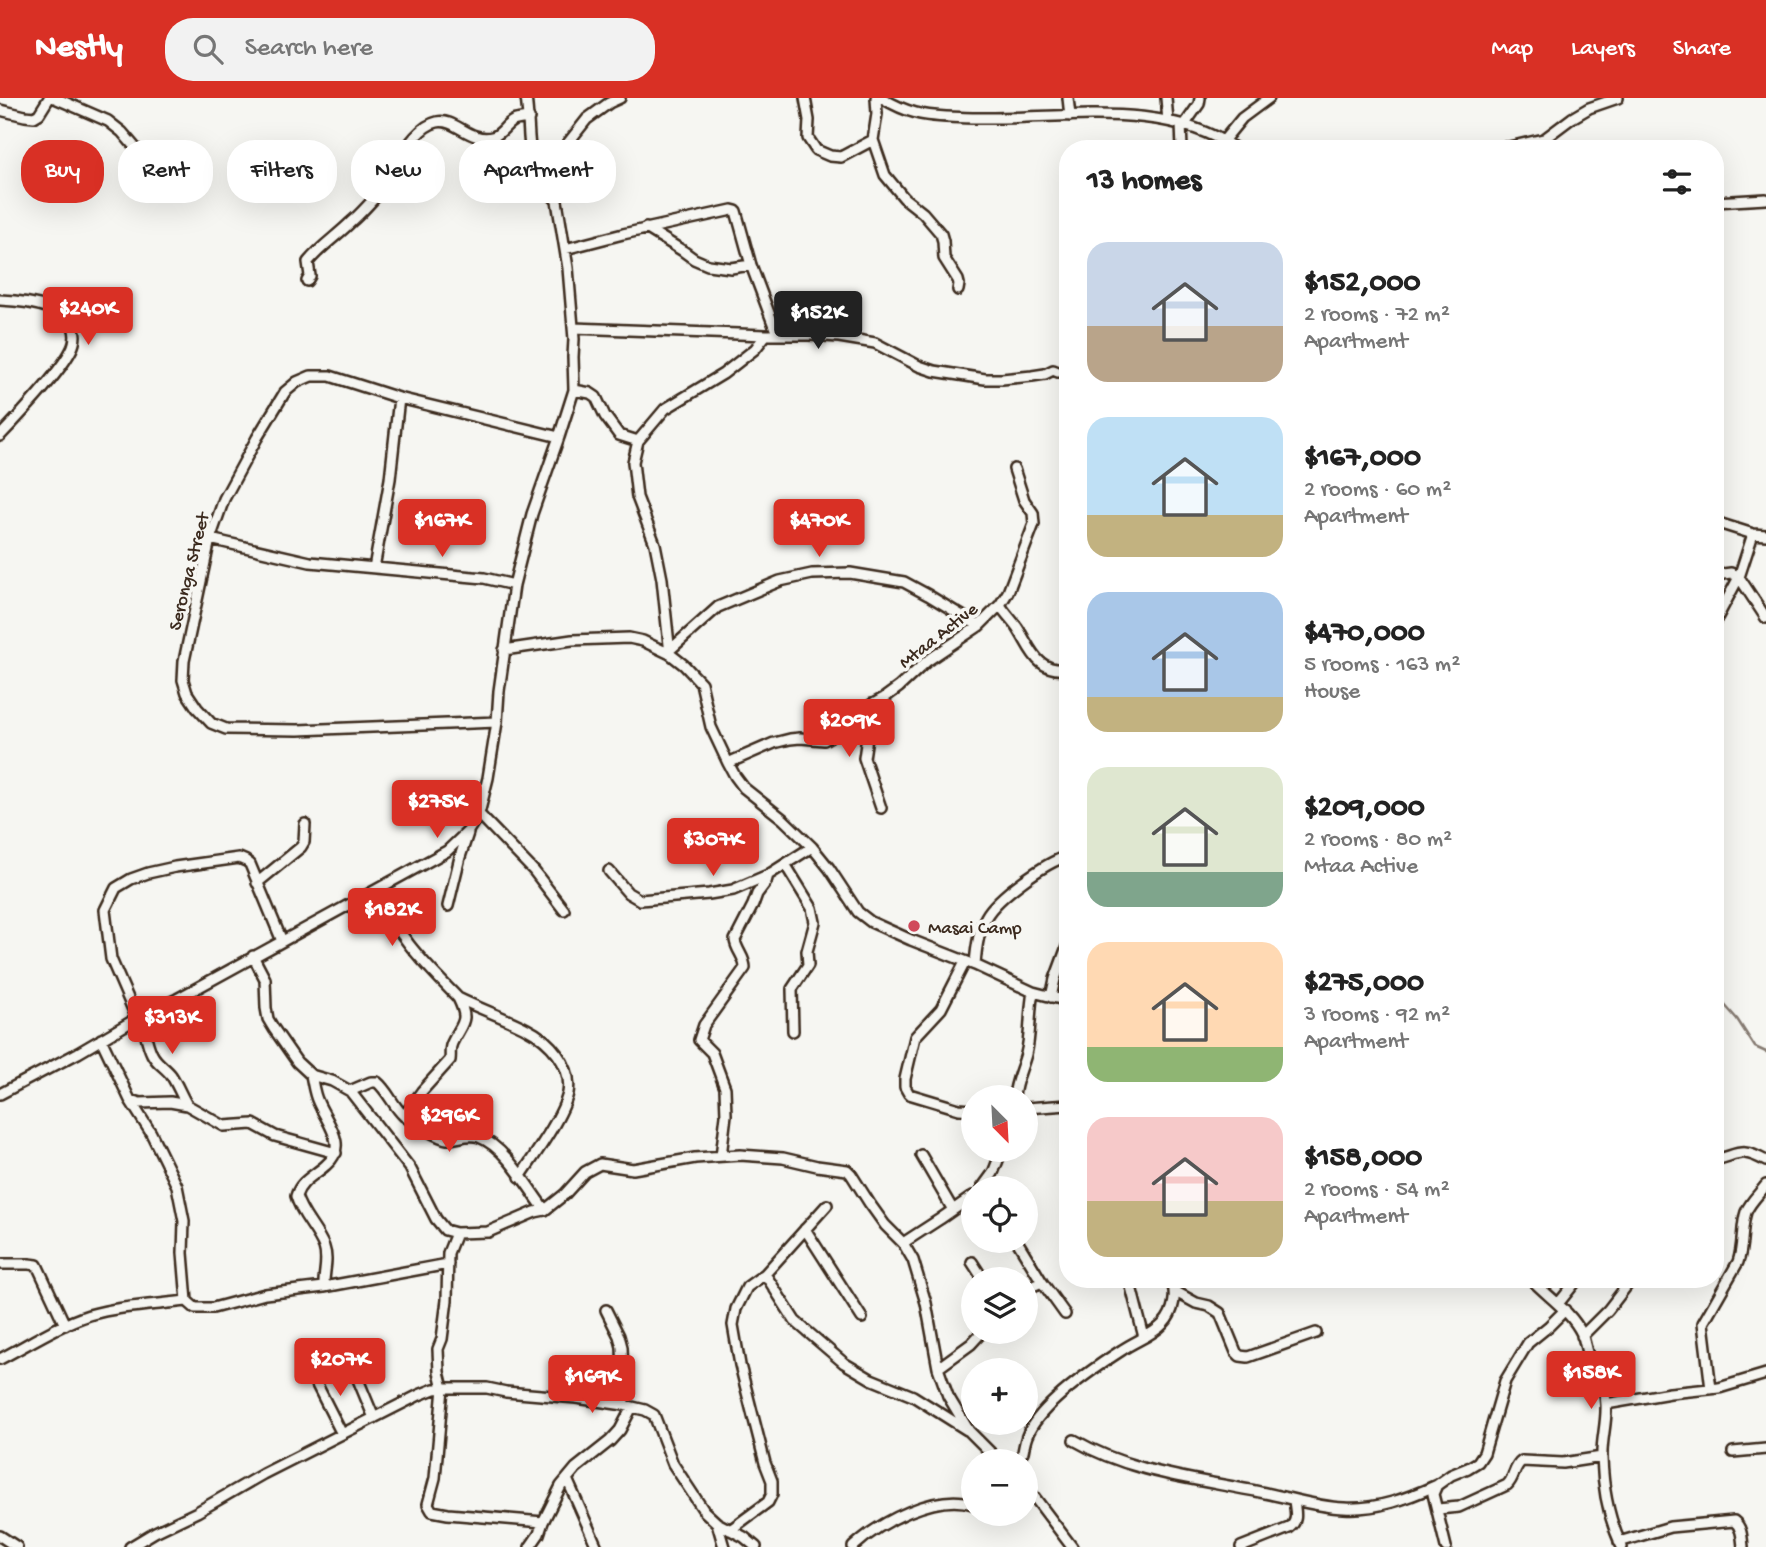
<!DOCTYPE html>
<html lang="en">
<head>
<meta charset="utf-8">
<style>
  :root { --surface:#fff; --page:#f2f2f2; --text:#222; --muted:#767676; --accent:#d93025 }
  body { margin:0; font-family:"Gochi Hand",sans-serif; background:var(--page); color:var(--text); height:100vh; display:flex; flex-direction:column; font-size:26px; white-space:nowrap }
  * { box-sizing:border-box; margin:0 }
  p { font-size:23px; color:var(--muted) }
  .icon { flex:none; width:38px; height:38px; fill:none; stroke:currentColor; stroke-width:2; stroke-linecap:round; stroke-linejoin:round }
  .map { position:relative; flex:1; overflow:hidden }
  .panel { position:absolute; left:1059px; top:42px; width:665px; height:1148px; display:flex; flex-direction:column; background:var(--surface); border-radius:28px; box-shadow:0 7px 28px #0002 }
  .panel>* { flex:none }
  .guide { position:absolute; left:21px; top:42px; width:665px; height:63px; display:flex; gap:14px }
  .needle { width:46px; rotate:156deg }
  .tools { position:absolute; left:961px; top:987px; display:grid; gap:14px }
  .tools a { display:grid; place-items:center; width:77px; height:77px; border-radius:50%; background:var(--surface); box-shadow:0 7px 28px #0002; font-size:35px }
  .price { position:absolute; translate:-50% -60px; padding:0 16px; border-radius:7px; background:var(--accent); color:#fff; font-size:23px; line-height:46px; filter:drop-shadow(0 2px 4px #0008) }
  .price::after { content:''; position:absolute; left:50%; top:42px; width:21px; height:16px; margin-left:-10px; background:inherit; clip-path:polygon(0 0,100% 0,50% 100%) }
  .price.active { background:#222; color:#fff }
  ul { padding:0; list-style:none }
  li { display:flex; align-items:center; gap:21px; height:175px; padding:0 28px }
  li span { display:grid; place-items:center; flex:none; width:196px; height:140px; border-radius:21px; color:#555 }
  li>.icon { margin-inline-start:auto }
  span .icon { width:84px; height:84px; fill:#fffc; stroke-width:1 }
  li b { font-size:30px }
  h2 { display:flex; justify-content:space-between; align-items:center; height:84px; padding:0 28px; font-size:30px }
  .chip { padding:0 24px; border-radius:28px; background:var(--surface); box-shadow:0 7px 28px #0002; font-size:24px; line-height:63px }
  .chip.active { background:var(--accent); color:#fff }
  header { display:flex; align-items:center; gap:42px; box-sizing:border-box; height:98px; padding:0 35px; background:var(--accent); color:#fff }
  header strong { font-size:33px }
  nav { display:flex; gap:38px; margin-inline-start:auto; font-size:24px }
  .search { width:490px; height:63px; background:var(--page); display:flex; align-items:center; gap:18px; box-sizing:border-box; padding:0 24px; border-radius:28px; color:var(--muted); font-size:26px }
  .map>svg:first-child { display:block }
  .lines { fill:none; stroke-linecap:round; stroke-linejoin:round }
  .stream { stroke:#857a71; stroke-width:2.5 }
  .street-casing { stroke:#3b2a1e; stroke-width:14 }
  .street { stroke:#f6f6f2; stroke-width:9 }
  .poi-dot { fill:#d1495b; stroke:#f6f6f2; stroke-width:2.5 }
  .labels { text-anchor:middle; stroke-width:7; stroke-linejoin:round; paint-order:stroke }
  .street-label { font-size:19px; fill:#3b2a1e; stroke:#f6f6f2 }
  .poi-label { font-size:19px; fill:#3b2a1e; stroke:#f6f6f2; text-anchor:start }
</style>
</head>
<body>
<header>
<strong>Nestly</strong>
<div class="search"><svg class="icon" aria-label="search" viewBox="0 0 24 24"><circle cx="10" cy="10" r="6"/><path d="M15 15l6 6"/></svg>Search here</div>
<nav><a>Map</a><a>Layers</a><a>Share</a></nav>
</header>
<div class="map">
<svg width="1766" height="1449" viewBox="0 0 1766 1449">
  <rect width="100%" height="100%" fill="#f6f6f2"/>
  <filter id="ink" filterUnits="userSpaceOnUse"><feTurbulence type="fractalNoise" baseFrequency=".0143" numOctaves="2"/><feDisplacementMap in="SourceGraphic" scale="14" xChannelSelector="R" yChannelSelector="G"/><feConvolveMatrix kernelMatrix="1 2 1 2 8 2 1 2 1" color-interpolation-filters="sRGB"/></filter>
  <g filter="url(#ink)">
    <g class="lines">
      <!-- stream -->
      <path class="stream" d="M1715,857L1720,874L1723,905L1737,921L1755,949L1766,954"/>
      <!-- street casing -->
      <g class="street-casing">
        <path id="street" d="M55,0L108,23L122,34L161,80
          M526,0C531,30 524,65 546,91C549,95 553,98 557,103
          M805,0L809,22L808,40L816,52L830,58L841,59L873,42
          M876,0L877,16L873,42L885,77L904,100L923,115L941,136L943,143L944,160L958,182L959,186L958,192
          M882,0C892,6 904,12 916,15C934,20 956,19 975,20C1059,22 1163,0 1236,51
          M1068,0L1070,18
          M1166,0L1168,23
          M0,12L25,18L34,19L39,16L49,0
          M1181,26L1182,51
          M1185,26L1199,6L1200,0
          M1224,42L1242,20L1269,0
          M1480,51L1509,49L1544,41L1572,20L1589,10L1618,0
          M1715,104L1766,101
          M646,130L683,153L694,161L708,167L731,170L751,167
          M565,151L623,136L732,112L736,113L751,167L777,236
          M307,183L310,178L308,164C321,148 337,138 351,124C366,111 379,95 391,81C396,74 398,69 400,62C406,48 422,27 437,24C455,20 469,44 492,39C501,37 505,27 513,23C518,21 524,21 529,20
          M0,202C23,203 83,208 74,245C69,266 17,320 0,338
          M573,230L766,237H809L839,239L875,245L919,268L934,273L985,281H1002L1032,278L1045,276L1053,272L1058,274
          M574,292L590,295L596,299L605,318L619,337L638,343
          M1715,424L1753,436L1766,437
          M210,441L310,464L484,480L514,487
          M374,470L390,381L399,300
          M1715,477L1731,475L1739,479L1766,520
          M1000,507C1005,515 1011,521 1017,529C1031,550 1036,575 1068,571
          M1715,524L1739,479L1753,436
          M671,551L718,509L780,483L812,476L850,475L904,484L928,497L979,528
          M504,552L572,542L629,540L643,543L670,556L684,567L701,585L711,629L728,665L735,678L744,690L783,721L812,749L829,770L858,814L871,824L911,842L975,867L1033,894L1068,903
          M670,556L662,481L655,446L637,399L633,364L638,343L665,311L723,276L755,251L766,237
          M872,606V623L867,639L864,660L881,710
          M497,624L298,632L226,631L211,625L197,610L187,595L183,582L184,563L210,441L224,401L257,340L285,294L297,284L311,278H330L399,300L559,339
          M728,665L774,645L790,641L800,640L824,642L831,638L846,621L884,600L899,589L927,563L979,528L1000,507L1008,494L1034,426L1033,415L1024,402L1014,371
          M479,716L534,773L564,812
          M785,766L812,810L815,824L807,853L808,867L792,891L793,933
          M609,773L628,795L640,802L709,796L733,792L768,777L812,749
          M257,785L301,749L304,744L305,726
          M378,792C394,836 426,867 458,900C470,924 462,924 452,945C449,951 451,956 450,962L422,993L404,1018
          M448,808L460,759L468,735
          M253,858L265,881L266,910L268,921L274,931L297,964L311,977L332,983L350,993L410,1070L436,1121L445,1132L456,1135L488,1134L535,1114L545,1112L565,1096L585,1074L600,1066L633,1071L695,1060L740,1057L783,1060L817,1068L847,1072L851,1076L870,1106L885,1127L903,1145L913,1162L926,1205L938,1270L948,1298L969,1333L999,1363
          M965,864L941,911L915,939L905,981V989L909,996L959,1011L973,1012
          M975,867C976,852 978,833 986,819C997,799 1046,764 1068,758
          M1051,899L1055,881L1068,846
          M458,900C480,911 504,919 527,931C549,942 573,967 568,995C563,1018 534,1058 520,1079
          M141,918C145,931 146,944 152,956C157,966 165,969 171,977C177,986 181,997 187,1007
          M137,921L111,861L105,812L116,790L131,781L148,775L175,769L239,760L246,763L250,766L282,843
          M101,941L130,1002L151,1035L177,1088L184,1123L183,1155L187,1203L195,1210H213L265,1196L324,1189L448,1166
          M311,977C313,986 314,996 318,1004C327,1025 349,1048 326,1067C314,1078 301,1082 296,1098C301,1117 317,1131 324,1149C329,1163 323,1175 324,1189
          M350,993L371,984H377C388,993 393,1008 404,1018C412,1024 438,1040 447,1041C458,1041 468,1035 479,1039C506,1049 528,1090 545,1112
          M0,996L78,955L141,918L177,901L447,753L468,733L479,716L488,680L497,624L499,593L514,487L532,416L559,339L574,292L573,259L574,241L568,170L557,103L558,70L568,45L587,21L609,5L620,0
          M1014,999C1015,984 1022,971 1026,956C1031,938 1029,914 1033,894
          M130,1002L140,1005L170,1004L187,1007L224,1028L253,1026L275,1038L336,1055
          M1026,1010L1068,1007
          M921,1057L953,1112
          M721,1058L726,1017L725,990L712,955L699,942L704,927L745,870C745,859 736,852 735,842L753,807L757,796L766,784L768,777
          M1715,1062C1740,1056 1741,1049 1766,1063
          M982,1090L993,1075L1002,1052
          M805,1131L862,1220
          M456,1135L448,1155L447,1202L442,1241L438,1251L439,1274L443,1290L435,1380L428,1406L432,1413L448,1416L543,1424L561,1388L576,1370L610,1343L620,1332L632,1309
          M1017,1143L1042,1184L1065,1216
          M903,1145L940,1121L973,1098
          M972,1164L983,1181
          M0,1166H29L37,1167L65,1227
          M765,1176L795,1223L844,1265L871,1281L913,1298L967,1332
          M1129,1181L1144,1239
          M1531,1181C1548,1199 1571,1213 1582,1236C1585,1243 1585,1250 1588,1257C1595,1274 1606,1287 1606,1307C1607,1325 1601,1343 1602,1360C1603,1390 1609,1422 1622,1449
          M1026,1191L1042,1184
          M1176,1194L1196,1205L1209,1208L1220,1215L1236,1254L1240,1258L1248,1259L1316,1235
          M1558,1206L1578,1181
          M606,1212L619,1238L622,1249L624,1307
          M1582,1238L1608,1212L1632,1181
          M0,1261C29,1246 58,1227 89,1217C120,1208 155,1207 187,1203
          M938,1270L971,1246L982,1234
          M312,1277L342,1336
          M357,1279L374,1320
          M1711,1291L1703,1225L1738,1164C1744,1147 1741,1129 1746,1114C1750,1104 1760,1095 1766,1087
          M1606,1306L1670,1295L1719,1290L1766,1276
          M1074,1342C1131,1375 1196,1381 1260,1394C1288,1399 1315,1409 1344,1410C1377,1412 1408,1400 1437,1387
          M1023,1354C1024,1349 1025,1343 1027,1338C1039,1307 1094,1270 1122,1252C1135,1243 1153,1237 1163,1226C1174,1215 1178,1194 1170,1181
          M1733,1354L1766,1351
          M567,1381L597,1449
          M1026,1388L1072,1449
          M1438,1411L1459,1409L1507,1387C1515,1380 1513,1369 1522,1363L1563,1365L1602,1359
          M990,1416L991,1417
          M717,1425L724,1449
          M730,1432L768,1404L772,1396V1383L765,1365L740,1267L733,1227L736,1211L747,1189L765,1176L827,1107
          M0,1438L17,1449
          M1619,1444L1670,1429L1734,1423C1742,1429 1742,1440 1743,1449
          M130,1449L155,1434L197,1414L263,1376L419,1297L434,1291L443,1290H487L506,1294L576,1300L624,1307L645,1312L654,1317L673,1366L704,1413L717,1425L744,1439L756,1449
          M530,1449L539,1436L543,1424
          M853,1449C880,1424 936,1394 973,1406
          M1241,1449L1289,1430C1299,1423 1295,1413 1294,1402
          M1446,1449L1433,1396L1437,1387L1451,1377L1468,1370L1478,1364L1484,1355L1505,1283L1528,1245L1549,1228L1565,1212"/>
      </g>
      <!-- street -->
      <use href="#street" class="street"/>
    </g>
  </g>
  <!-- markers -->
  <circle class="poi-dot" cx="914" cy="828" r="7"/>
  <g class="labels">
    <!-- street labels -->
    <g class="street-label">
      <text transform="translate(187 473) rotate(-76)" y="7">Seronga Street</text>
      <text transform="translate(937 536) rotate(-38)" y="7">Mtaa Active</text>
    </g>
    <!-- poi labels -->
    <g class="poi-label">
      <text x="928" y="835">Masai Camp</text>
    </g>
  </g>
</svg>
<div class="tools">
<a><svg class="needle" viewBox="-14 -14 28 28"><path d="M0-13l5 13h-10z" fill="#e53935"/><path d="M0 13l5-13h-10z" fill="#767676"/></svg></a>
<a><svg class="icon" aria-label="locate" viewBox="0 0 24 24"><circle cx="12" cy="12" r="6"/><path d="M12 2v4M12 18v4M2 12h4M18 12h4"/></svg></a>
<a><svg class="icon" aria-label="layers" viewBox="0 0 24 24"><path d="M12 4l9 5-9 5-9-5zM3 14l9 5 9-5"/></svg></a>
<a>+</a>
<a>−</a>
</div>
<b class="price" style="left:88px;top:249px">$240K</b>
<b class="price active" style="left:818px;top:253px">$152K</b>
<b class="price" style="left:442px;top:461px">$167K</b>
<b class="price" style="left:819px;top:461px">$470K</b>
<b class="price" style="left:849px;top:661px">$209K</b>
<b class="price" style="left:437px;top:742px">$275K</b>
<b class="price" style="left:713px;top:780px">$307K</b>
<b class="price" style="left:392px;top:850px">$182K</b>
<b class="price" style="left:172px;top:958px">$313K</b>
<b class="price" style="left:449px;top:1056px">$296K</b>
<b class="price" style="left:340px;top:1300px">$207K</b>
<b class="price" style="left:1591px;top:1313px">$158K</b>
<b class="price" style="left:592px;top:1317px">$169K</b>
<div class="guide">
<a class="chip active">Buy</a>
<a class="chip">Rent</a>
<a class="chip">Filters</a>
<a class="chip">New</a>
<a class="chip">Apartment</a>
</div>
<section class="panel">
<h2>13 homes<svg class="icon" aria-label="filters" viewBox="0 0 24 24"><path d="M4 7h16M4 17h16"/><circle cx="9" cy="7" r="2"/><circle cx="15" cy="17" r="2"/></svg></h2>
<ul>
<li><span style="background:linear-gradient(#c9d6e8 60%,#b9a48a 0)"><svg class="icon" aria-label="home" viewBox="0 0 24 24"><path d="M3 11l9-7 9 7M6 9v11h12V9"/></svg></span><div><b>$152,000</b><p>2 rooms · 72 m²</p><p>Apartment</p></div></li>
<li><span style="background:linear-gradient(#bfe0f5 70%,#c2b280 0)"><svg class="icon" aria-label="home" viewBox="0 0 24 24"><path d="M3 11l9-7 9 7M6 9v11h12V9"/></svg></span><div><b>$167,000</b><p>2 rooms · 60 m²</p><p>Apartment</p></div></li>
<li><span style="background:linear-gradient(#a9c7e8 75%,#c2b280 0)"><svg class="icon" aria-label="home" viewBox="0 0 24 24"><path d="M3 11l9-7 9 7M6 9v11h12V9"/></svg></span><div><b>$470,000</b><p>5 rooms · 163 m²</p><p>House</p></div></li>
<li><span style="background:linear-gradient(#dfe7d0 75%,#7fa58c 0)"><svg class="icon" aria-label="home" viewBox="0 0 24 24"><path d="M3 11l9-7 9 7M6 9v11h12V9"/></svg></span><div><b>$209,000</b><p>2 rooms · 80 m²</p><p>Mtaa Active</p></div></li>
<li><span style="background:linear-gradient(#ffd9b3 75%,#8fb573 0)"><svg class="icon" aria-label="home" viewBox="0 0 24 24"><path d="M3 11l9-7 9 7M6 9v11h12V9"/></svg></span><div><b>$275,000</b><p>3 rooms · 92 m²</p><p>Apartment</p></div></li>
<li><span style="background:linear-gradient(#f6c9c9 60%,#c2b280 0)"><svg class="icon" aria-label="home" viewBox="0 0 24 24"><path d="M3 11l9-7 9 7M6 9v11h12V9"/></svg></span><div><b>$158,000</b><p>2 rooms · 54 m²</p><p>Apartment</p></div></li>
</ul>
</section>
</div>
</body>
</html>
